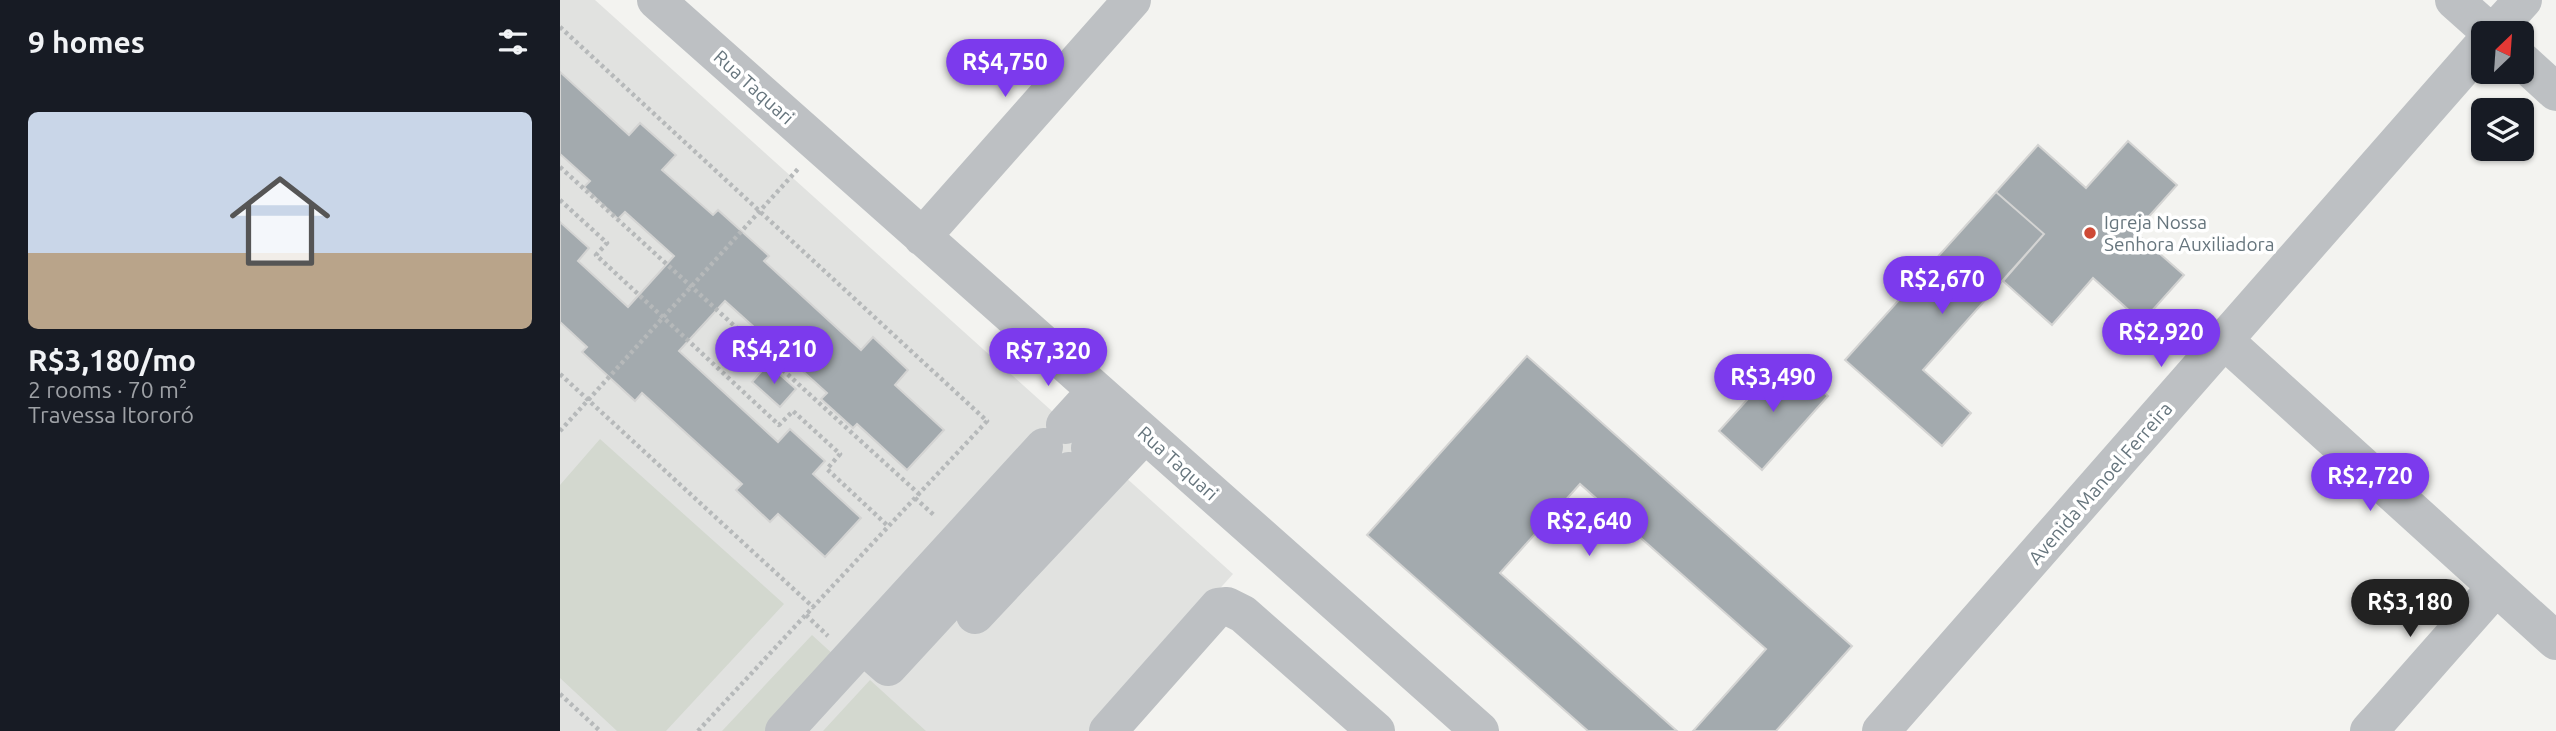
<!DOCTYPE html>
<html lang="en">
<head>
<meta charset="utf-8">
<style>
  :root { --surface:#171b24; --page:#242831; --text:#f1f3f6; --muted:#9ea1a6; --line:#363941; --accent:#7c3aed }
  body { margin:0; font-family:Ubuntu,sans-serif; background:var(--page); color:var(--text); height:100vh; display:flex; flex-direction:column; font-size:26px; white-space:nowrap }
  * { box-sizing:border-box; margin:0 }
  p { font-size:23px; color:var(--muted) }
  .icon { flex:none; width:38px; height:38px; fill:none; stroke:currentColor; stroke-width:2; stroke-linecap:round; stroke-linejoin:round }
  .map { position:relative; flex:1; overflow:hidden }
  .side { display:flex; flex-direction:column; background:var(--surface); width:560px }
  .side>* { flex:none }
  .needle { width:46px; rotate:25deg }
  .controls { position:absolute; left:1911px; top:21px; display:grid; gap:14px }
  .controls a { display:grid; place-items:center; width:63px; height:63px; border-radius:10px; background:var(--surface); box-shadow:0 2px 5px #0004; font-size:35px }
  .price { position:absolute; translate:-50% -60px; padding:0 16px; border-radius:24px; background:var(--accent); color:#fff; font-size:23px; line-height:46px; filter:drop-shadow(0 2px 4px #0008) }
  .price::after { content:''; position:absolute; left:50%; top:42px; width:21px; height:16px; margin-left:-10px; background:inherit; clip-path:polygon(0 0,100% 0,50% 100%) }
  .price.selected { background:#222; color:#fff }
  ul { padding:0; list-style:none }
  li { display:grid; align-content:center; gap:14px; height:371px; padding:0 28px }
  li+li { border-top:2px solid var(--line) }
  li span { display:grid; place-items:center; height:217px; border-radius:10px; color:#555 }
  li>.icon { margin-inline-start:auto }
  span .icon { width:126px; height:126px; fill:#fffc; stroke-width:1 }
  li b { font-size:30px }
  h2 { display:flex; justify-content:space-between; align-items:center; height:84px; padding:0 28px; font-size:30px }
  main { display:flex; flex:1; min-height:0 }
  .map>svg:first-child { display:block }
  .built { fill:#e1e2e0 }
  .green { fill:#d3d8cf }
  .building { fill:#a3aaae; stroke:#d4d4d3; stroke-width:2 }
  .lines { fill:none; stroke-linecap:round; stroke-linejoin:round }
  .path { stroke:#b6b9ba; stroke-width:4.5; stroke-dasharray:3.5 3.5; stroke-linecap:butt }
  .minor { stroke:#bdc0c3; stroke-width:38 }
  .poi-dot { fill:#ce4935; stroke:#fff; stroke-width:2.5 }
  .labels { text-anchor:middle; stroke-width:7; stroke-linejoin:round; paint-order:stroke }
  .street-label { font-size:19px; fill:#66757d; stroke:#fff }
  .poi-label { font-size:19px; fill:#66757d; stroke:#fff; text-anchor:start }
</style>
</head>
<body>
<main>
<section class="side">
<h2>9 homes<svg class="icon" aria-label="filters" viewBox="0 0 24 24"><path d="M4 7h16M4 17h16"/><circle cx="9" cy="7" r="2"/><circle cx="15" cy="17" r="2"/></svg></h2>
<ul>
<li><span style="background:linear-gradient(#c9d6e8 65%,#b9a48a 0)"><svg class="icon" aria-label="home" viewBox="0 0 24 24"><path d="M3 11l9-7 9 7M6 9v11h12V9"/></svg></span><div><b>R$3,180/mo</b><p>2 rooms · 70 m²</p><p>Travessa Itororó</p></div></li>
</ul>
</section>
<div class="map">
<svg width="1996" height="731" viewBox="0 0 1996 731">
  <rect width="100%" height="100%" fill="#f3f3f0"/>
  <!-- built -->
  <path class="built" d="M0,0H35L673,574L531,731H0Z"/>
  <!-- green -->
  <path class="green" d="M40,439L224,604L106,731H57L0,678V485Z
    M252,635L275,656L205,731H162Z
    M310,680L366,731H263Z"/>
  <!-- building -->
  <path class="building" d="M0,72L69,135L80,123L116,155L102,170L153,215L158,210L209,256L204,261L301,350L313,337L348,370L335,385L384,430L347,470L297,424L293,428L261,399L267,393L165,301L119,351L218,442L230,429L265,461L253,474L301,518L265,557L218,514L210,522L176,490L182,484L82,393L75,401L22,352L27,347L0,322V222L29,248L18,261L68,307L114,256L65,212L58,219L24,187L30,181L0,154Z
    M1568,141L1617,185L1575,232L1624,275L1582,322L1533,278L1492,325L1443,281L1484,234L1436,192L1478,145L1526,188Z
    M1436,192L1484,234L1363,370L1411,413L1382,446L1285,360Z
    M967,356L1292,646L1216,731H1133L1206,649L1020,484L940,573L1117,731H1028L807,535Z
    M1225,358L1268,396L1202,470L1159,431Z
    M208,364L236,389L220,407L192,382Z"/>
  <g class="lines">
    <!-- path -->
    <path class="path" d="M0,27L427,421L253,607L0,374
      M0,167L359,494
      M0,200L47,243L36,255L219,425L233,411L280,454L267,469L328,526
      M0,431L238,169
      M355,498L375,516
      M246,615L268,636
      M0,694L40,731
      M138,731L253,607"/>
    <!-- minor -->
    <path class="minor" d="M96,0L920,731
      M1894,0L1931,33
      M1933,33L1963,0
      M1962,61L1996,92
      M362,237L572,0
      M1665,341L1996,641
      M505,425L536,391
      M530,448L561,413
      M415,615L585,434
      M303,645L328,667L509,471
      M224,731L484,447
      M548,731L658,607L667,606L683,614L816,731
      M1321,731L1923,45
      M1809,731L1936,587"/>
  </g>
  <!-- markers -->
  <circle class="poi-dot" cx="1530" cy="233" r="7"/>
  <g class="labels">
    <!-- street labels -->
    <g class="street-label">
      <text transform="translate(194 87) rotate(42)" y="7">Rua Taquari</text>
      <text transform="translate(618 463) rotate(42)" y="7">Rua Taquari</text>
      <text transform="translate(1540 483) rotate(-49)" y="7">Avenida Manoel Ferreira</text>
    </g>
    <!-- poi labels -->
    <g class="poi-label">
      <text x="1544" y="229">Igreja Nossa<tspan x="1544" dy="22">Senhora Auxiliadora</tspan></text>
    </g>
  </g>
</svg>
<div class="controls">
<a><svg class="needle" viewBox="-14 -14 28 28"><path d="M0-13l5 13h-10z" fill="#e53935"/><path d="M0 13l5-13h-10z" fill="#9ea1a6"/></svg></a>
<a><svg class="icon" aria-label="layers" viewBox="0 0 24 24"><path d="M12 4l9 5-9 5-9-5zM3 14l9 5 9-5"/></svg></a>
</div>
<b class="price" style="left:445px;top:99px">R$4,750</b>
<b class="price" style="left:1382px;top:316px">R$2,670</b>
<b class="price" style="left:1601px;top:369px">R$2,920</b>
<b class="price" style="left:214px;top:386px">R$4,210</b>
<b class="price" style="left:488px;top:388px">R$7,320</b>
<b class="price" style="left:1213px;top:414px">R$3,490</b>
<b class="price" style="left:1810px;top:513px">R$2,720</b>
<b class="price" style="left:1029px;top:558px">R$2,640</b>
<b class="price selected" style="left:1850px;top:639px">R$3,180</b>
</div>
</main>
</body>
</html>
